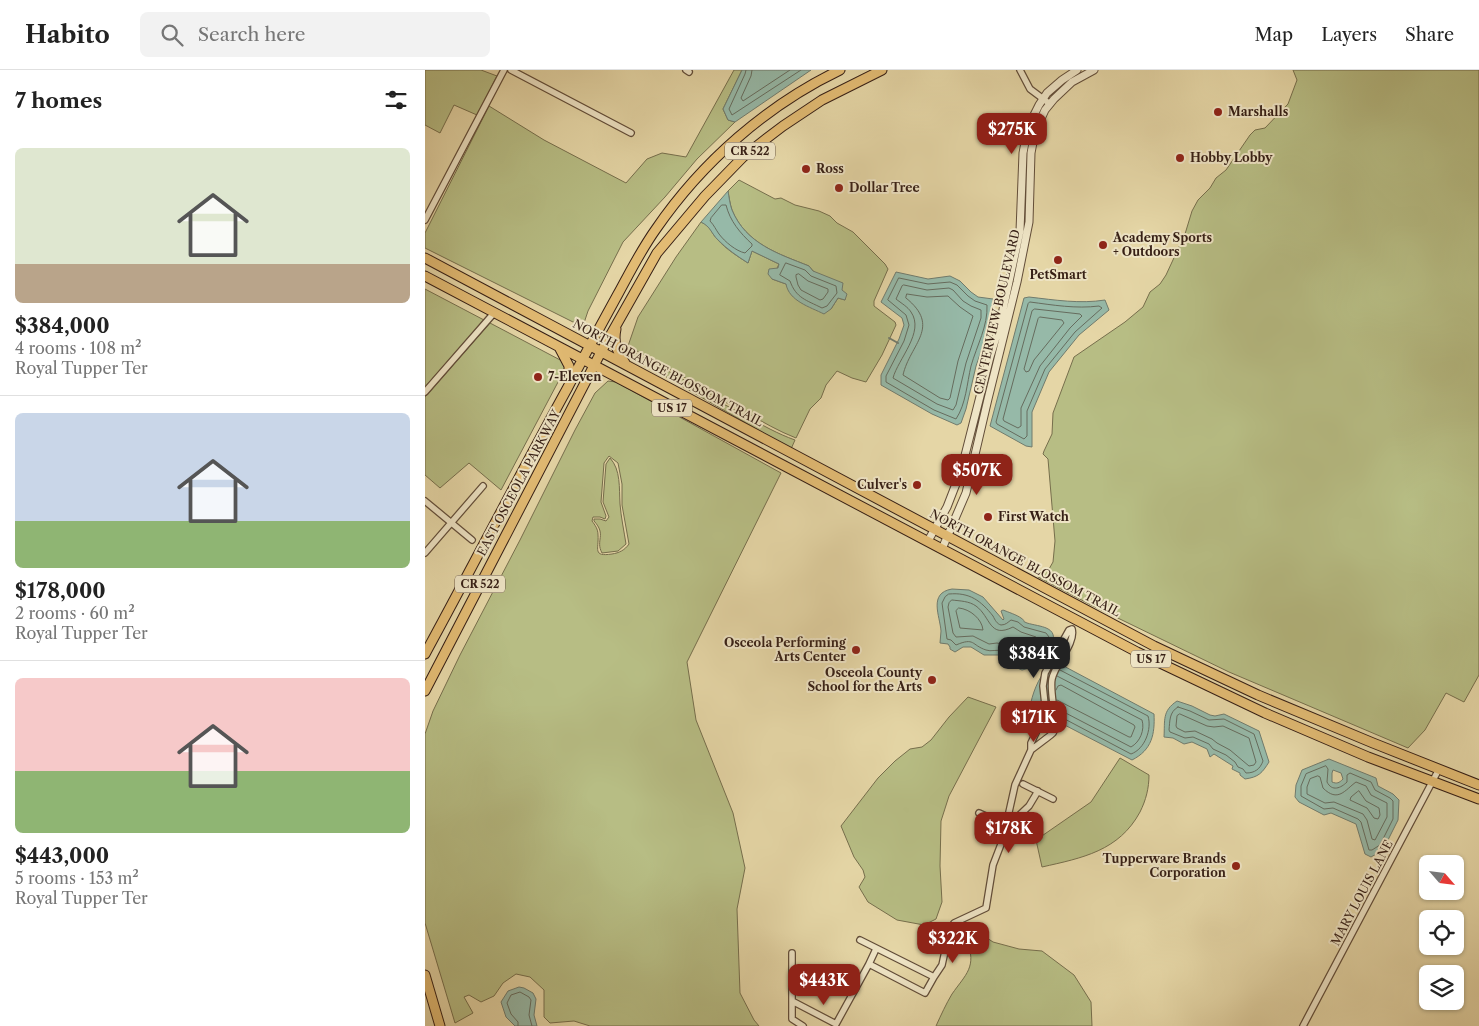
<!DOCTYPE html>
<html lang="en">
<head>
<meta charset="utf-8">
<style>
  :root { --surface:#fff; --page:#f2f2f2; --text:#222; --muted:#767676; --line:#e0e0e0; --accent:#8f2418 }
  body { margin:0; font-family:"Libre Caslon Text",serif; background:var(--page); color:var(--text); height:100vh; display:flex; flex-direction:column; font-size:19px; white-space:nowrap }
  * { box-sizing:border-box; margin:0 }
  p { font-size:16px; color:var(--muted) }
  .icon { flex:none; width:28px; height:28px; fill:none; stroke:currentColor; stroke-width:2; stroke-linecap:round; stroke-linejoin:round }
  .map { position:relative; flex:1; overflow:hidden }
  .drawer { display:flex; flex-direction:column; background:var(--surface); width:425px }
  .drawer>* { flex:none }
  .needle { width:32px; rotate:118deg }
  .controls { position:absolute; left:994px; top:785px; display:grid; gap:10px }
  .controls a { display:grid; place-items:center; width:45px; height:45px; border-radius:8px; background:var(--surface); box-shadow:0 1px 4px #0004; font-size:25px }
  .price { position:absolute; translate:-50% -42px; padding:0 11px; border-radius:10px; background:var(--accent); color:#fff; font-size:16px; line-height:32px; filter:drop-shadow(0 1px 2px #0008) }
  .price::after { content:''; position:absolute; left:50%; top:30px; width:15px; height:11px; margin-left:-8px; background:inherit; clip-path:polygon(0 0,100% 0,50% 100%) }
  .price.active { background:#222; color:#fff }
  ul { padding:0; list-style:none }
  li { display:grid; align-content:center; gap:10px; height:265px; padding:0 15px }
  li+li { border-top:1px solid var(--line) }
  li span { display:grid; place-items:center; height:155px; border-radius:8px; color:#555 }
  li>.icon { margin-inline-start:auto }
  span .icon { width:90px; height:90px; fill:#fffc; stroke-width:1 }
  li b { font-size:21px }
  h2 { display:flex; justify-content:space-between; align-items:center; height:60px; padding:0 15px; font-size:21px }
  header { display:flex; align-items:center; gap:30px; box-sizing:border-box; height:70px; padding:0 25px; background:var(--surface); border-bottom:1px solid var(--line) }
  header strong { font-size:24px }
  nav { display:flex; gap:28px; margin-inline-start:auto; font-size:18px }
  .search { width:350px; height:45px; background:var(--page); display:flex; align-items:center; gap:12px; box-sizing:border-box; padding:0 18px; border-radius:8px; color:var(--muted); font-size:19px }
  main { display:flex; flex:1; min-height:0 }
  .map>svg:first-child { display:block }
  .green { fill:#b7bd84; stroke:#766e4c; fill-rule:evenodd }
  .water { fill:#96b9a8; stroke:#707b6d; fill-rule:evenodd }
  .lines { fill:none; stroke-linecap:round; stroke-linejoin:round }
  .shore { stroke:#666c5e; stroke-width:1 }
  .stream { stroke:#707b6d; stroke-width:2 }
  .minor-casing { stroke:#624d39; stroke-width:8 }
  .tertiary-casing { stroke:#624d39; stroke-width:9 }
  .primary-casing { stroke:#361f15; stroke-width:11 }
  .minor { stroke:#eee4c5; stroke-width:5.5 }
  .tertiary { stroke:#eee4c5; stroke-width:7 }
  .primary { stroke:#e2bb73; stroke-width:9 }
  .poi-dot { fill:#8f2418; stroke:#eee4c5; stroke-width:2 }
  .labels { text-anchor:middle; stroke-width:4; stroke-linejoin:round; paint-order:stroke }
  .shield { fill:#eee4c5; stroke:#6d5a4a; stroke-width:1 }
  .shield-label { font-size:11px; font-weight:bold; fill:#361f15 }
  .poi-label { font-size:12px; font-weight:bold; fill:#361f15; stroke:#eee4c5; text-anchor:start }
  .street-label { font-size:12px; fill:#361f15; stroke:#eee4c5 }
</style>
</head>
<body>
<header>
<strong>Habito</strong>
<div class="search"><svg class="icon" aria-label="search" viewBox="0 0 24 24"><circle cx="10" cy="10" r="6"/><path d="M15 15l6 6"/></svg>Search here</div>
<nav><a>Map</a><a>Layers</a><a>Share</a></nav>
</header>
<main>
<section class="drawer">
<h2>7 homes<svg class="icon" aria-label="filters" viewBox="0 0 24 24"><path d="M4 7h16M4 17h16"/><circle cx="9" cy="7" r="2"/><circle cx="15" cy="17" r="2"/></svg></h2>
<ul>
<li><span style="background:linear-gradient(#dfe7d0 75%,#b9a48a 0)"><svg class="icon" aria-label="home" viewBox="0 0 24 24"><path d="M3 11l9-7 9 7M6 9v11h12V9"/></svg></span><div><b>$384,000</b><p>4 rooms · 108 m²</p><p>Royal Tupper Ter</p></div></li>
<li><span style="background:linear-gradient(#c9d6e8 70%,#8fb573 0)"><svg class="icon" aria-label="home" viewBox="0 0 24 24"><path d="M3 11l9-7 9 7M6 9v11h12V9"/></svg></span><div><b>$178,000</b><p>2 rooms · 60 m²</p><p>Royal Tupper Ter</p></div></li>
<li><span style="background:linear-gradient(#f6c9c9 60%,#8fb573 0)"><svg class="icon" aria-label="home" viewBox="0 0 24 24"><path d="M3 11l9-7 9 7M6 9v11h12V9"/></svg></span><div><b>$443,000</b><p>5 rooms · 153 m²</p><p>Royal Tupper Ter</p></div></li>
</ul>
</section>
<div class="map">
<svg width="1054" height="956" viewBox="0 0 1054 956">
  <rect width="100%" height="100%" fill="#e5d6a6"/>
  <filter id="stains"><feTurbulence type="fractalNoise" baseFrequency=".004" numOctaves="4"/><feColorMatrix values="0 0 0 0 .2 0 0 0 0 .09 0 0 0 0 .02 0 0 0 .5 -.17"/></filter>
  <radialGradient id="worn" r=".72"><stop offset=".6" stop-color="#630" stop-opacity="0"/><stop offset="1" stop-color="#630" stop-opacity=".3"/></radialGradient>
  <!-- green -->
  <path class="green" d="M0,0H56L72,6L52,45L29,35L15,63L0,55Z
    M309,0H317L298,39L303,50L310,52L272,89L240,127L198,172L163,241L159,253L148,252L0,178V163L64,36L119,70L201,113L222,89L237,83L261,87Z
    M868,0H1054V605L1039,632L1021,623L1000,660L983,678L804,602L666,535L613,507L616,500L622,501L624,499L628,492L630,471L623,389L618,384L619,381L627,364L628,343L649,287L700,252L718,237L725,222L735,214L741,205L760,164L767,141L773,130L785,118L791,108L801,100L825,65L830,60L840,58L863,34L872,10Z
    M314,110L350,129L356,128L370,135L394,141L405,146L412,153L428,162L460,194L463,199L449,231V236L470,252L471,255L457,285L441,312L427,308L412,301L401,315L396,328L385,339L371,368C353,361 338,352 322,343C302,333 282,324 264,310L203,276L213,247L251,187L276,152C287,157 285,162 293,170C301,179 312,186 323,193L327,181L354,194L347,209L361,214L406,239L413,228L420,230L417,220L388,201L384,196C354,184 321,174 307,140C305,134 304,127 303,121Z
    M0,219L59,250L0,317Z
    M65,253L139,292L141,297L76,420L44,393L15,418L0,405V327Z
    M201,278L263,312C281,326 301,335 321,346C337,355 353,364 370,370L366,379L205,286L199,282Z
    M183,311L191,312L356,403L262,592L271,650L308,743L320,798L312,839L315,923L329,950L334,956H165L149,951L125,953L119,947V920L105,907L91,904L78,913L69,926L56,932L44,925L39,927L48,943L30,953L0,853V664L8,641L35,585L95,470L150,360L170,323ZM184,386L193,393L197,414V435L204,474C200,480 194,483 187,484C167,487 174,479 173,465C173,459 170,455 167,451L168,447H175L180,449L181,446L176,432L179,393Z
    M185,388C196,400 194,418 195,434C196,447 199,461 201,474L193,481L177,483C170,470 182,465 169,451V449H175L181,451L184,447L178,432L181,394Z
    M543,627L571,637L524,726L516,751L515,796L517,832L511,849L499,855L472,850L443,832L434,817L440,807L438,800L429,787L416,756L453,708L470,691L485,679L497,677L506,670L524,647Z
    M695,688L724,705C724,718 721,730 715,742C694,781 657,788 617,797L611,770L666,732Z
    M553,862L568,872L594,879L617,881L649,905L666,932L667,956H511C516,945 521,934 527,924C541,904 552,897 542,871L546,863Z"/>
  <!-- water -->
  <path class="water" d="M317,0H386L310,52L303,50L298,39Z
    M303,121C304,127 305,135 307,140C321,174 354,184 384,196L388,201L418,213L417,220L422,224L420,230L413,228L406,239L399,244C385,237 364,231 361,214L347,209L343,204L344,199L353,198L354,194L327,181L323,193C312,186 302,179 293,170C286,163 286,157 276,152Z
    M471,202L503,209L525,206L535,211L546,222L553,227L568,229L567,250L551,296L541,339L536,353L532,355L507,344L456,315V305L474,269L479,255L477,248L456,232Z
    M604,227C630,230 655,234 680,230L684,240L654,265L624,302L607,342V377L601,376L565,356L599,228Z
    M527,519L544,520L558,527L578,550L579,549L576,541L578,540C583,542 592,545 596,548C602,552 595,550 602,553C615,557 634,556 627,575L618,579V586L613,596L597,600L585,595L576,585H559L546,577H538L530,582L525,579V577L523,574L515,573C515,569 516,565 516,561C515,546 503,523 527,519Z
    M633,593L729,644C730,664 727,680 707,690L605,637C607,625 613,608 622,599C624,596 629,595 633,593Z
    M752,631L767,636L785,645L790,646L799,644L834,661L844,692C837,703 834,707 820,709L815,705V703L807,699L808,696L789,684L785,687L782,679L767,672L759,674L748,668L739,667C740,650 737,641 752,631Z
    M904,689L951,708L953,716L968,724L974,730L973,750L958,780L946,787L940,784L931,754L906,743L899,745L874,732L870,727L871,715L877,700ZM908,700L916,703L918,709C914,713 912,714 907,712V703Z
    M94,917L99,918L108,923L111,929L109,945L112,956H90L81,947L76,932L83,921Z"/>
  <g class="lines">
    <!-- shore -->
    <path class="shore" d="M321,0L320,4L304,39L307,45L376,0
      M327,0L326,6L316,28L318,31L365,0
      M297,135H301C305,151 315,163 327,174V176L320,183C311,181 300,172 294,164C291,160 289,155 285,151L286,148Z
      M361,193L380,200L386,206L411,216L412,223L402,236L397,238C381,230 371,228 365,211L355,205Z
      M374,204L383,211L403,219V222L398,229L395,230L376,220L373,215L371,207V205Z
      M474,208L503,214L525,212L532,215L543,226L550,231L562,235C563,256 552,275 546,296C542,313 541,334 531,349L509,340L461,312V306L479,271L484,255L481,245L463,230Z
      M479,215L502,220L524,218L528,220L538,231L546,236L556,240V248L541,293L531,335L528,340L512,334L468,308C473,289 500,262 486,242C483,237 476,233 471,229L477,216Z
      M482,224L502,227L523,226L535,237L548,246L533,291L525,328L523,330L515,328L478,305C485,274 517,257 481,228Z
      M605,232C628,235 651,239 674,236L677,238L650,262L620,299L602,341V366L599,369L572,354L571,352L603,234Z
      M610,239L655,244L657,246L645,258L615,296L596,338V356L593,358L579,351L578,349L607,241Z
      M615,247L637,250L639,253L609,290L604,301L601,302L599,299L613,249Z
      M524,524C545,522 556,531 568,546C570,550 572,554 576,555C581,555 583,552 586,550L593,552L599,557L621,563L624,567L623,571L614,577L611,591C592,601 590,590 578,581C572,579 566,582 561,580C546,575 550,567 531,575L526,570L522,569L517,533L520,527Z
      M527,530C535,531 544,531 551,536C566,547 564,569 588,557L596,562L611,567L612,569L608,575L606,586L598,589L594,588L581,575L572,573L564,574L548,566L531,567L528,563L523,537L524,533Z
      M534,538C545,539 557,549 558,560L535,558L531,541Z
      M632,606L717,650C720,660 715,672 706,677L633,639
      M631,620L633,616L636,615L709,655L710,657L706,667H704L632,630
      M753,637L765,641L784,650L799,649L829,664L838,691C835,699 830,703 821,703L818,699L813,697L810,692L801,685L788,679L784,674L768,667L760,668L745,662L744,660C745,651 744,642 753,637Z
      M755,644L782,656L789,657L798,656L824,668L831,692L829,695L824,696L805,680L792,673L787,669L770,661L760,662L752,658L751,656L752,646Z
      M634,646L706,684C720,679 727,659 723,646L635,600
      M901,696L903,699L902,712C907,722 916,718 922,712V705L925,703L946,712L950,720L965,728L968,731V749L955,775L947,780H944L936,752L933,749L908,738L899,739L876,726V716L881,704Z
      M893,706L895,707L898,718C913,733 920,720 931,712L941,716L946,725L962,733V747L950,770L947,769L942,750L938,744L909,732L900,733L882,724V717L885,709Z
      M934,721L941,731L954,738L955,745L953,749L949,748L942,738L925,730L926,727L932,722Z
      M93,956V952L86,944L82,933L86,925L95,922L104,927L106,930L104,945L107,956"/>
    <!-- stream -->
    <path class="stream" d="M464,268L473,273"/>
    <!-- minor casing -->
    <g class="minor-casing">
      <path id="minor" d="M86,0L206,63
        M261,0L264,2
        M595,0L605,19L625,34
        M0,150L79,0
        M0,322L69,243
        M0,431L47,470
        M0,483L58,416
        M606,680C610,677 626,665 628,663C634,654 624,623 627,609C630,594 651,573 647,559
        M598,714L628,729
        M554,743L583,756L604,736L613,721
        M435,870L509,907L517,895L522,872L529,853L561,838L568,795L583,756L584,742L590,715L606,680V673L619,646L620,635L618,616L620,603L644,560L647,559
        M451,879L444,894L500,923L509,907
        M367,883V931L411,954L444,894
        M367,931V949L378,956
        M878,956L1014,699"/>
    </g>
    <!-- tertiary casing -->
    <g class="tertiary-casing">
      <path id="tertiary" d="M503,471L522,437L536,401L565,287L574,258L595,161L598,83L603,57L614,35L622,23L637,10L652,0
        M517,479L541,423L563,329L592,212L604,152L606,83L610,62L620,40L629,29L647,12L669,0"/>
    </g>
    <!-- primary casing -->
    <g class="primary-casing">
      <path id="primary" d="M0,188L729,576L833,625L948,673L1054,715
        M0,206L712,582L840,643L943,687L1054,729
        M191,259C188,273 192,281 200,293
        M134,277L144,296V312
        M0,584C48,496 94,406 143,317C159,286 176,255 193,224C205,202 216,180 231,159C277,92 342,35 415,0
        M0,621L176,282L232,183L280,126L318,87L337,72L358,56L397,30L457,0
        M0,905L15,956"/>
    </g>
    <!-- minor -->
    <use href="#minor" class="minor"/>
    <!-- tertiary -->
    <use href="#tertiary" class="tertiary"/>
    <!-- primary -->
    <use href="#primary" class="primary"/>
  </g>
  <!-- markers -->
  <g class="poi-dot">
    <circle cx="793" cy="42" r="5"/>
    <circle cx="755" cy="88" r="5"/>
    <circle cx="381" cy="99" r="5"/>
    <circle cx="414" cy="118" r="5"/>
    <circle cx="678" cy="175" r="5"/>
    <circle cx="633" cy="190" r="5"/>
    <circle cx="113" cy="307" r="5"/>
    <circle cx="492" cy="415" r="5"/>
    <circle cx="563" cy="447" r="5"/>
    <circle cx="431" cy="580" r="5"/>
    <circle cx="507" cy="610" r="5"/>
    <circle cx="811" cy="796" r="5"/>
  </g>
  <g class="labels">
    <!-- shield labels -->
    <g class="shield">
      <rect x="300" y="72.5" width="50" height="17" rx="4"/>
      <rect x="227" y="329.5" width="40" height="17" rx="4"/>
      <rect x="30" y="505.5" width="50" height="17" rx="4"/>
      <rect x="706" y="580.5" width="40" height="17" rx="4"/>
    </g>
    <g class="shield-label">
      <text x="325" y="85">CR 522</text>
      <text x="247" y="342">US 17</text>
      <text x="55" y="518">CR 522</text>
      <text x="726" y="593">US 17</text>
    </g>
    <!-- poi labels -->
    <g class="poi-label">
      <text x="803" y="46">Marshalls</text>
      <text x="765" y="92">Hobby Lobby</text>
      <text x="391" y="103">Ross</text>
      <text x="424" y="122">Dollar Tree</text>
      <text x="688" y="172">Academy Sports<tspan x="688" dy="14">+ Outdoors</tspan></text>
      <text x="633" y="209" text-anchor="middle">PetSmart</text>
      <text x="123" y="311">7-Eleven</text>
      <text x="482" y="419" text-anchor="end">Culver's</text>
      <text x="573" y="451">First Watch</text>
      <text x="421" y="577" text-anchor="end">Osceola Performing<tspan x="421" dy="14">Arts Center</tspan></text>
      <text x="497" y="607" text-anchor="end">Osceola County<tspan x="497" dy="14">School for the Arts</tspan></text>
      <text x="801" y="793" text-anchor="end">Tupperware Brands<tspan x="801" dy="14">Corporation</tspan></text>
    </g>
    <!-- street labels -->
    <g class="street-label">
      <text transform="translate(572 242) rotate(-77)" y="4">CENTERVIEW BOULEVARD</text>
      <text transform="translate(243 303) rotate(28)" y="4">NORTH ORANGE BLOSSOM TRAIL</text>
      <text transform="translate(94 413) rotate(-62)" y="4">EAST OSCEOLA PARKWAY</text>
      <text transform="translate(600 493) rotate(28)" y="4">NORTH ORANGE BLOSSOM TRAIL</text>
      <text transform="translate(937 823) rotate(-62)" y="4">MARY LOUIS LANE</text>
    </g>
  </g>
  <rect width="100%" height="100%" filter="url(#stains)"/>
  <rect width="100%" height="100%" fill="url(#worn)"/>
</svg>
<div class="controls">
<a><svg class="needle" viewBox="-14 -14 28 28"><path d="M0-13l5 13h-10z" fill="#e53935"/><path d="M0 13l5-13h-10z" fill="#767676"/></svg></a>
<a><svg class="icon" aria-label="locate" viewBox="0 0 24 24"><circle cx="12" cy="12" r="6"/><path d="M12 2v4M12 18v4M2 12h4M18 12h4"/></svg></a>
<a><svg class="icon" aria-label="layers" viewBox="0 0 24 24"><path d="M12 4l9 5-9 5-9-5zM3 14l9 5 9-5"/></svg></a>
</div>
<b class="price" style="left:587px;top:85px">$275K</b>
<b class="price" style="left:552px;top:426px">$507K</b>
<b class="price active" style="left:609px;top:609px">$384K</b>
<b class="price" style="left:609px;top:673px">$171K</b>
<b class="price" style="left:584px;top:784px">$178K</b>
<b class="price" style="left:528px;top:894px">$322K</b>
<b class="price" style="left:399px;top:936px">$443K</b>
</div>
</main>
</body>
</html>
